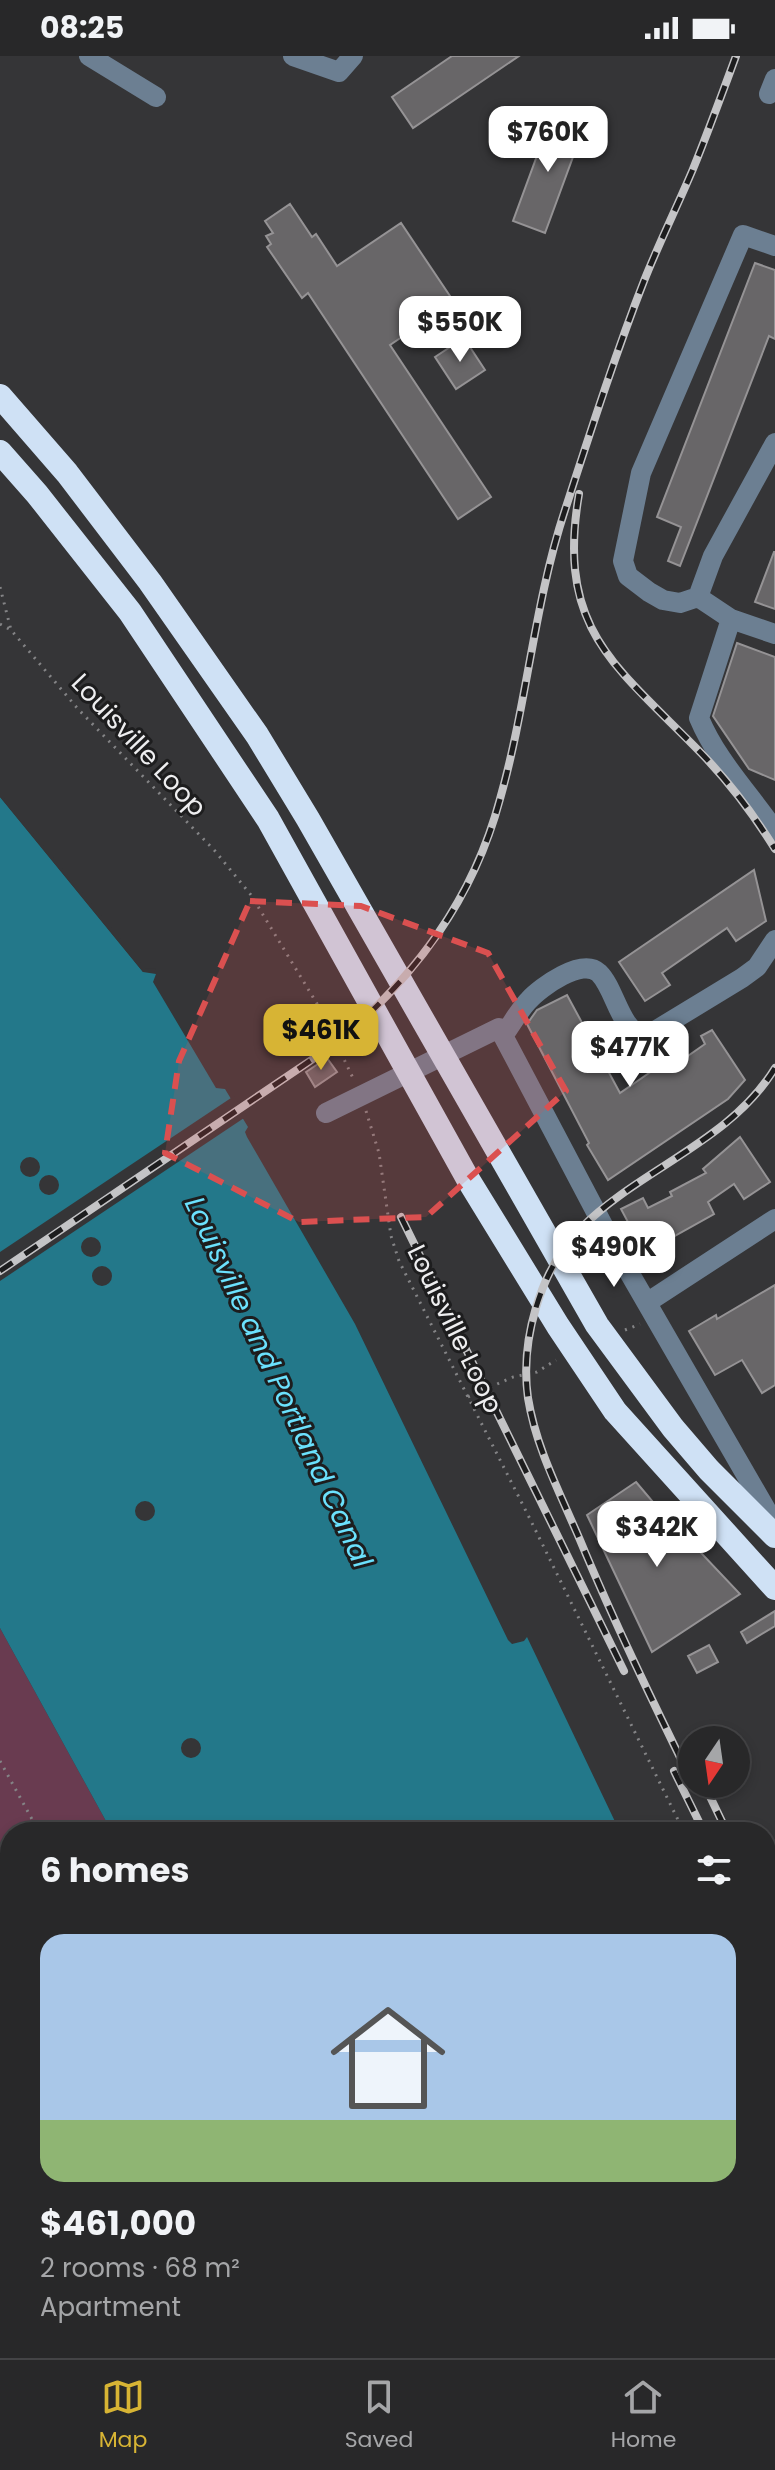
<!DOCTYPE html>
<html lang="en">
<head>
<meta charset="utf-8">
<style>
  :root { --surface:#282829; --page:#343435; --text:#f1f3f6; --muted:#a5a6a8; --line:#444446; --accent:#d7b434 }
  body { margin:0; font-family:Poppins,sans-serif; background:var(--page); color:var(--text); height:100vh; display:flex; flex-direction:column; font-size:30px; white-space:nowrap }
  * { box-sizing:border-box; margin:0 }
  p { font-size:26px; color:var(--muted) }
  .icon { flex:none; width:44px; height:44px; fill:none; stroke:currentColor; stroke-width:2; stroke-linecap:round; stroke-linejoin:round }
  .map { position:relative; flex:1; overflow:hidden }
  .details { position:absolute; left:0px; top:1766px; width:776px; height:536px; display:flex; flex-direction:column; background:var(--surface); border-radius:32px 32px 0 0; box-shadow:0 4px 12px #0003,0 0 0 2px var(--line) }
  .details>* { flex:none }
  .needle { width:52px; rotate:193deg }
  .controls { position:absolute; left:678px; top:1670px; display:grid; gap:16px }
  .controls a { display:grid; place-items:center; width:72px; height:72px; border-radius:50%; background:var(--surface); box-shadow:0 4px 12px #0003,0 0 0 2px var(--line); font-size:40px }
  .price { position:absolute; translate:-50% -68px; padding:0 18px; border-radius:16px; background:#fff; color:#222; font-size:26px; line-height:52px; filter:drop-shadow(0 2px 4px #0008) }
  .price::after { content:''; position:absolute; left:50%; top:48px; width:24px; height:18px; margin-left:-12px; background:inherit; clip-path:polygon(0 0,100% 0,50% 100%) }
  .price.active { background:var(--accent); color:#111 }
  ul { padding:0; list-style:none }
  li { display:grid; align-content:center; gap:16px; height:424px; padding:0 40px }
  li span { display:grid; place-items:center; height:248px; border-radius:24px; color:#555 }
  li>.icon { margin-inline-start:auto }
  span .icon { width:144px; height:144px; fill:#fffc; stroke-width:1 }
  li b { font-size:34px }
  h2 { display:flex; justify-content:space-between; align-items:center; height:96px; padding:0 40px; font-size:34px }
  .status { display:flex; justify-content:space-between; align-items:center; height:56px; padding:0 40px; background:var(--surface); direction:ltr }
  .status svg { height:22px; fill:currentColor }
  .tab-bar { display:flex; justify-content:space-around; align-items:center; height:112px; border-top:2px solid var(--line); background:var(--surface); font-size:22px; color:var(--muted) }
  .tab-bar a { display:grid; justify-items:center; gap:4px }
  .tab-bar .active { color:var(--accent) }
  .map>svg:first-child { display:block }
  .green { fill:#693b50 }
  .water { fill:#23788a }
  .pier { fill:#353537 }
  .building { fill:#686668; stroke:#959395; stroke-width:2 }
  .lines { fill:none; stroke-linecap:round; stroke-linejoin:round }
  .path { stroke:#848486; stroke-width:3; stroke-dasharray:2 6; stroke-linecap:butt }
  .minor { stroke:#6c7f92; stroke-width:20 }
  .highway { stroke:#cfe1f5; stroke-width:24 }
  .rail-casing { stroke:#c4c4c6; stroke-width:8 }
  .rail { stroke:#1d1d1e; stroke-width:5; stroke-dasharray:15; stroke-linecap:butt }
  .marked { fill:#db5050; fill-opacity:0.2; stroke:#db5050; stroke-width:6; stroke-dasharray:16 10; stroke-linejoin:round }
  .labels { text-anchor:middle; stroke-width:6; stroke-linejoin:round; paint-order:stroke }
  .street-label { font-size:26px; fill:#eeeef0; stroke:#1d1d1e }
  .water-label { font-size:28px; font-style:italic; fill:#6be1fd; stroke:#1d1d1e }
</style>
</head>
<body>
<div class="status"><b>08:25</b><svg viewBox="0 0 49 12"><path d="M0 12V9h3v3zM5 12V6h3v6zM10 12V3h3v9zM15 12V0h3v12zM26 1h20v11H26zM47 4h2v5h-2z"/></svg></div>
<div class="map">
<svg width="775" height="2302" viewBox="0 0 775 2302">
  <rect width="100%" height="100%" fill="#353537"/>
  <!-- green -->
  <path class="green" d="M0,1572L112,1776H10V2292H380L385,2302H0Z"/>
  <!-- water -->
  <path class="water" d="M0,741L143,916L156,918L153,926L216,1032L225,1033L248,1071L245,1076L247,1081L355,1268L508,1584L512,1588L524,1585L527,1581L620,1776H112L0,1572Z
    M766,2085L775,2104V2302H379L374,2292H766Z"/>
  <!-- pier -->
  <path class="pier" d="M0,737L145,912L156,913L154,916H143L0,741Z
    M234,1040L247,1060L0,1225V1196Z
    M20 1111a10 10 0 1 1 20 0a10 10 0 1 1-20 0Z
    M39 1129a10 10 0 1 1 20 0a10 10 0 1 1-20 0Z
    M81 1191a10 10 0 1 1 20 0a10 10 0 1 1-20 0Z
    M92 1220a10 10 0 1 1 20 0a10 10 0 1 1-20 0Z
    M135 1455a10 10 0 1 1 20 0a10 10 0 1 1-20 0Z
    M181 1692a10 10 0 1 1 20 0a10 10 0 1 1-20 0Z"/>
  <!-- building -->
  <path class="building" d="M452,0H519L413,72L392,41Z
    M552,59L584,71L545,177L513,165Z
    M290,148L312,181L316,178L337,210L401,167L454,246L390,289L491,441L458,463L308,237L302,242L267,191L271,188L266,180L273,177L265,165Z
    M755,207L775,214V283L769,280L680,510L668,505L681,471L657,461Z
    M464,282L485,314L456,333L435,301Z
    M774,496H775V553L755,546Z
    M737,587L775,601V724L749,713L713,660Z
    M754,814L766,865L736,885L727,872L662,917L670,929L645,945L619,906Z
    M567,939L620,1037L668,1004L672,1011L705,988L701,980L712,974L745,1024L728,1043L608,1124L587,1089L589,1087L527,968L537,954Z
    M327,1002L337,1016L315,1031L306,1016Z
    M740,1081L770,1126L744,1143L734,1128L708,1146L714,1158L666,1185L670,1193L648,1204L621,1153L643,1142L648,1152L672,1140L670,1136L706,1117L703,1113Z
    M775,1229V1329L762,1337L742,1304L715,1319L689,1275L716,1259L717,1263Z
    M636,1426L664,1459L651,1468L668,1495L687,1482L740,1538L652,1596L587,1459Z
    M775,1555V1570L747,1587L741,1576Z
    M709,1589L718,1606L697,1617L688,1600Z"/>
  <g class="lines">
    <!-- path -->
    <path class="path" d="M0,531L11,574L78,653L215,795L251,839L319,951L353,1022
      M0,568L11,574
      M366,1055L379,1097L391,1180L399,1205L530,1463L684,1776
      M625,1274L640,1268
      M468,1341L513,1321L537,1316L556,1304
      M0,1705L39,1776
      M766,1943L775,1961
      M306,2292L311,2302"/>
    <!-- minor -->
    <path class="minor" d="M89,0L156,41
      M293,0L339,16L353,0
      M769,38L775,23
      M775,387L713,500L698,541L731,563L775,578
      M698,541L680,547L663,544L649,536L628,520L623,505L641,417L743,179L775,190
      M731,563L699,662C717,705 749,737 775,775
      M503,980C512,968 519,954 529,944C541,931 582,901 599,917C616,934 619,974 645,981L742,922L757,911L775,884
      M326,1057L499,972L615,1192L775,1469
      M648,1246L775,1163"/>
    <!-- highway -->
    <path class="highway" d="M0,340L67,417L150,526L257,679L308,763L597,1269L673,1372L709,1414L775,1480
      M0,396L37,438L130,556L268,763L469,1125L558,1270L615,1355L775,1532"/>
    <!-- rail casing -->
    <g class="rail-casing">
      <path id="rail" d="M579,438C556,574 615,609 701,697C729,726 754,759 775,793
        M401,1161L624,1615
        M0,1215L338,986C416,919 473,844 500,743C527,648 534,548 565,454C590,377 615,299 644,225C659,187 677,151 693,113C708,76 722,38 736,0
        M674,1715L704,1776
        M692,1726C653,1646 614,1566 580,1484C560,1437 536,1392 528,1342C520,1285 540,1214 580,1173C639,1113 730,1086 775,1012
        M704,1728L727,1776
        M766,1856L775,1874
        M766,1878L775,1897
        M766,1902L775,1920"/>
    </g>
    <!-- rail -->
    <use href="#rail" class="rail"/>
  </g>
  <!-- marked area -->
  <path class="marked" d="M250,845L361,850L488,897L566,1035L426,1161L299,1166L165,1097L179,1005Z"/>
  <g class="labels">
    <!-- street labels -->
    <g class="street-label">
      <text transform="translate(139 689) rotate(47)" y="9">Louisville Loop</text>
      <text transform="translate(455 1273) rotate(64)" y="9">Louisville Loop</text>
    </g>
    <!-- water labels -->
    <g class="water-label">
      <text transform="translate(279 1326) rotate(65)" y="10">Louisville and Portland Canal</text>
    </g>
  </g>
</svg>
<div class="controls">
<a><svg class="needle" viewBox="-14 -14 28 28"><path d="M0-13l5 13h-10z" fill="#e53935"/><path d="M0 13l5-13h-10z" fill="#a5a6a8"/></svg></a>
</div>
<b class="price" style="left:548px;top:118px">$760K</b>
<b class="price" style="left:460px;top:308px">$550K</b>
<b class="price active" style="left:321px;top:1016px">$461K</b>
<b class="price" style="left:630px;top:1033px">$477K</b>
<b class="price" style="left:614px;top:1233px">$490K</b>
<b class="price" style="left:657px;top:1513px">$342K</b>
<section class="details">
<h2>6 homes<svg class="icon" aria-label="filters" viewBox="0 0 24 24"><path d="M4 7h16M4 17h16"/><circle cx="9" cy="7" r="2"/><circle cx="15" cy="17" r="2"/></svg></h2>
<ul>
<li><span style="background:linear-gradient(#a9c7e8 75%,#8fb573 0)"><svg class="icon" aria-label="home" viewBox="0 0 24 24"><path d="M3 11l9-7 9 7M6 9v11h12V9"/></svg></span><div><b>$461,000</b><p>2 rooms · 68 m²</p><p>Apartment</p></div></li>
</ul>
</section>
</div>
<nav class="tab-bar">
<a class="active"><svg class="icon" aria-label="map" viewBox="0 0 24 24"><path d="M3 6l6-2 6 2 6-2v14l-6 2-6-2-6 2zM9 4v14M15 6v14"/></svg>Map</a>
<a><svg class="icon" aria-label="saved" viewBox="0 0 24 24"><path d="M7 4h10v16l-5-4-5 4z"/></svg>Saved</a>
<a><svg class="icon" aria-label="home" viewBox="0 0 24 24"><path d="M3 11l9-7 9 7M6 9v11h12V9"/></svg>Home</a>
</nav>
</body>
</html>
